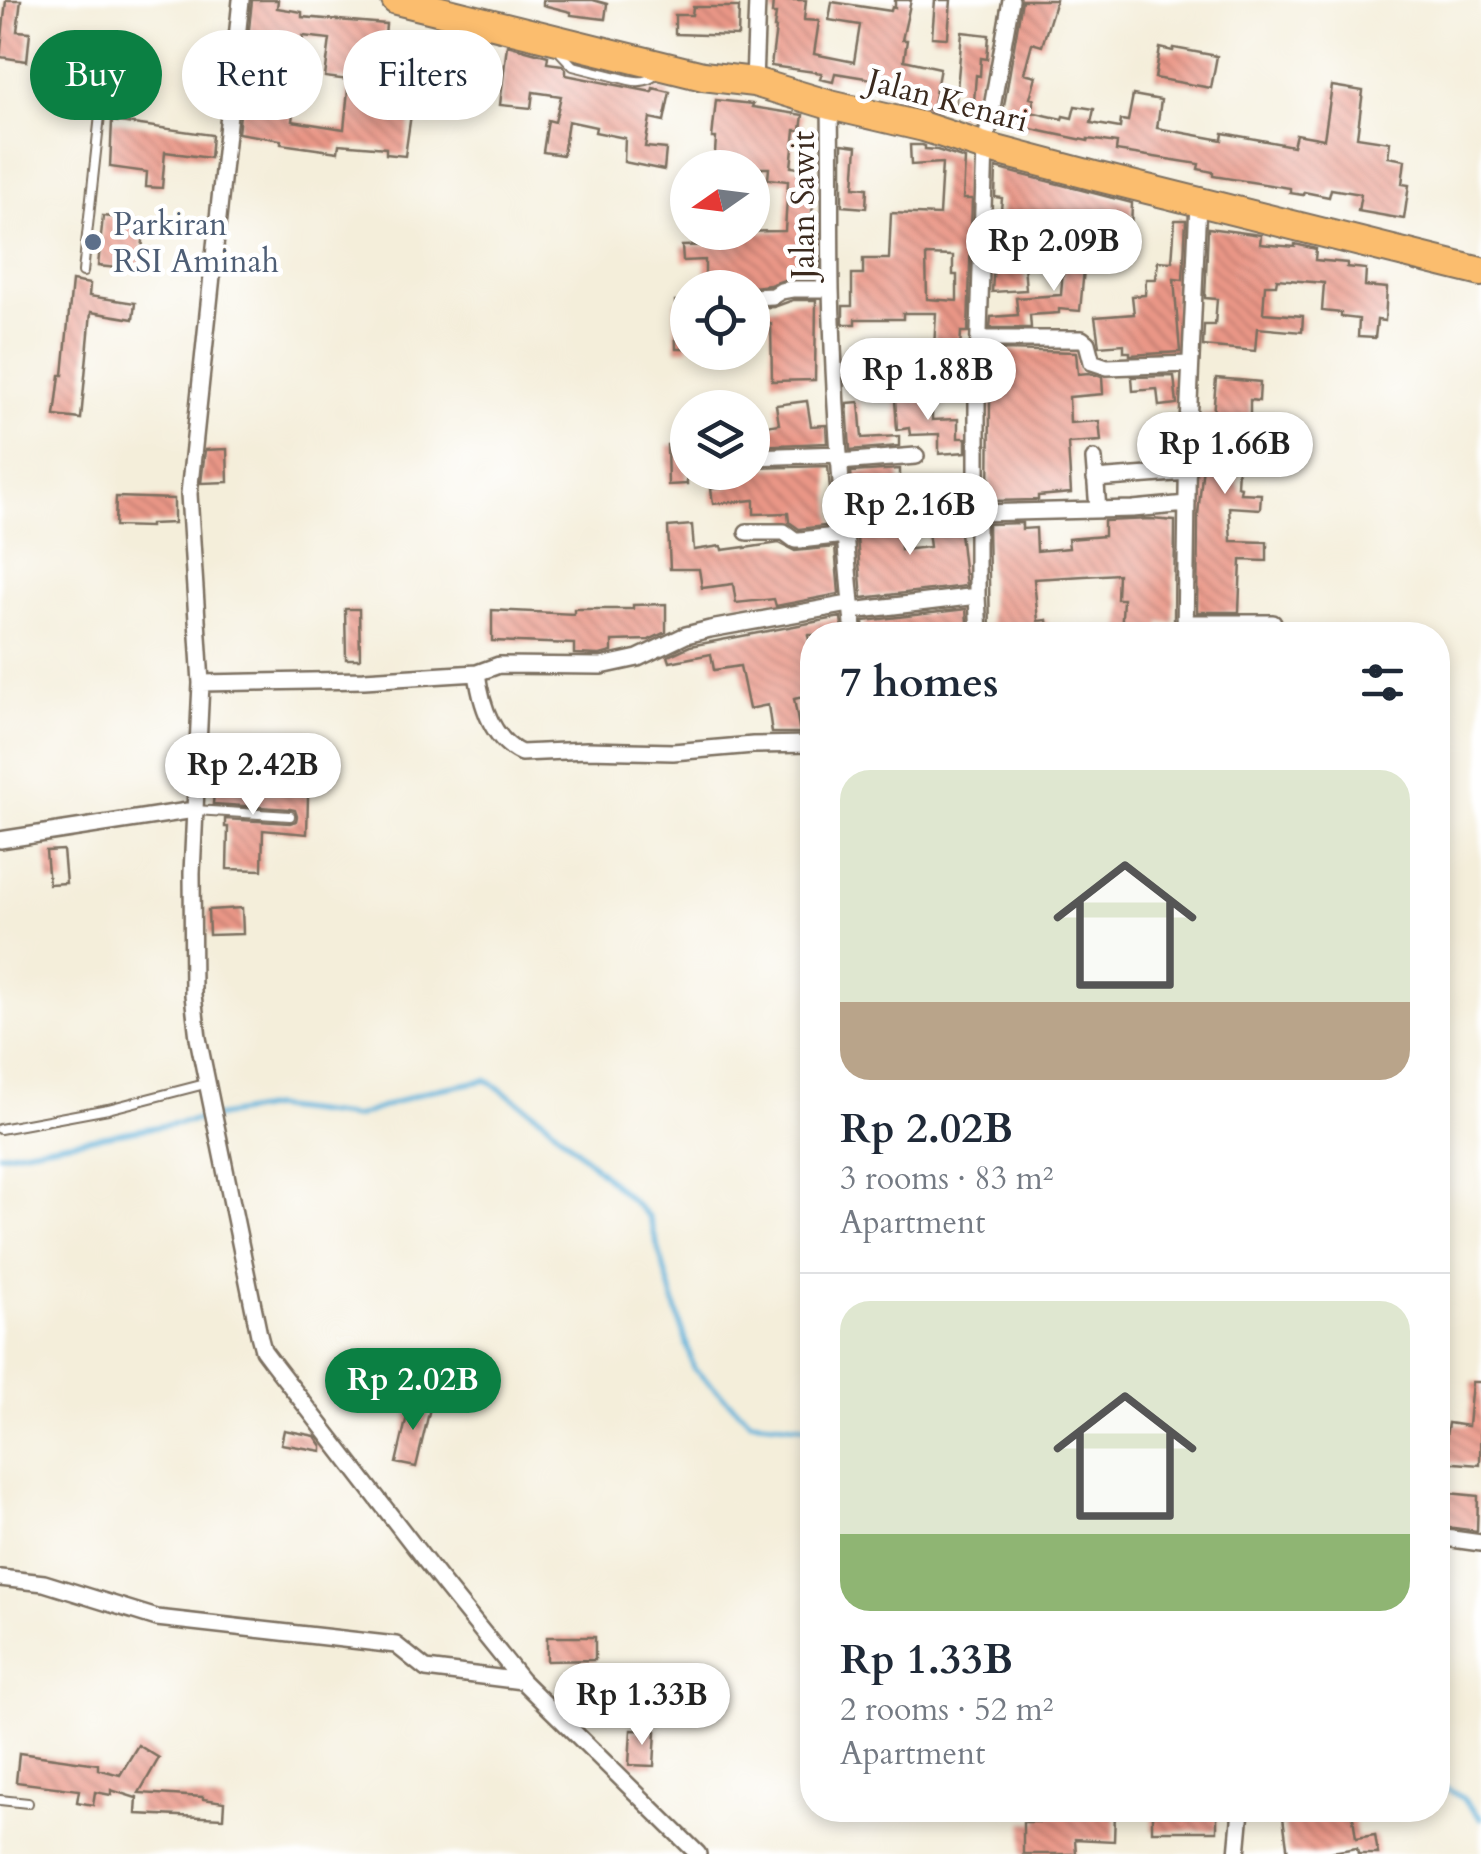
<!DOCTYPE html>
<html lang="en">
<head>
<meta charset="utf-8">
<style>
  :root { --surface:#fff; --page:#f6f6f7; --text:#1f2937; --muted:#747a83; --line:#e0e1e3; --accent:#0b8043 }
  body { margin:0; font-family:Cardo,serif; background:var(--page); color:var(--text); height:100vh; display:flex; flex-direction:column; font-size:38px; white-space:nowrap }
  * { box-sizing:border-box; margin:0 }
  p { font-size:32px; color:var(--muted) }
  .icon { flex:none; width:55px; height:55px; fill:none; stroke:currentColor; stroke-width:2; stroke-linecap:round; stroke-linejoin:round }
  .map { position:relative; flex:1; overflow:hidden }
  .side { position:absolute; left:800px; top:622px; width:650px; height:1200px; display:flex; flex-direction:column; background:var(--surface); border-radius:40px; box-shadow:0 5px 15px #0003 }
  .side>* { flex:none }
  .hud { position:absolute; left:30px; top:30px; width:620px; height:90px; display:flex; gap:20px }
  .needle { width:65px; rotate:256deg }
  .controls { position:absolute; left:670px; top:150px; display:grid; gap:20px }
  .controls a { display:grid; place-items:center; width:100px; height:100px; border-radius:50%; background:var(--surface); box-shadow:0 5px 15px #0003; font-size:50px }
  .price { position:absolute; translate:-50% -85px; padding:0 22px; border-radius:35px; background:#fff; color:#222; font-size:32px; line-height:65px; filter:drop-shadow(0 2px 5px #0008) }
  .price::after { content:''; position:absolute; left:50%; top:60px; width:30px; height:22px; margin-left:-15px; background:inherit; clip-path:polygon(0 0,100% 0,50% 100%) }
  .price.active { background:var(--accent); color:#fff }
  ul { padding:0; list-style:none }
  li { display:grid; align-content:center; gap:20px; height:530px; padding:0 40px }
  li+li { border-top:2px solid var(--line) }
  li span { display:grid; place-items:center; height:310px; border-radius:30px; color:#555 }
  li>.icon { margin-inline-start:auto }
  span .icon { width:180px; height:180px; fill:#fffc; stroke-width:1 }
  li b { font-size:42px }
  h2 { display:flex; justify-content:space-between; align-items:center; height:120px; padding:0 40px; font-size:42px }
  .tag { padding:0 35px; border-radius:45px; background:var(--surface); box-shadow:0 5px 15px #0003; font-size:35px; line-height:90px }
  .tag.active { background:var(--accent); color:#fff }
  .map>svg:first-child { display:block }
  .lines { fill:none; stroke-linecap:round; stroke-linejoin:round }
  .stream { stroke:#5db1d9; stroke-width:5 }
  .building { fill:url(#building-back-hatch); fill-rule:evenodd }
  .service-casing { stroke:#7c6f60; stroke-width:12 }
  .minor-casing { stroke:#7c6f60; stroke-width:20 }
  .trunk-casing { stroke:#7c6f60; stroke-width:32 }
  .service { stroke:#fff; stroke-width:8 }
  .minor { stroke:#fff; stroke-width:15 }
  .trunk { stroke:#fbbd6e; stroke-width:28 }
  .service-dot { fill:#5c6f8a; stroke:#fff; stroke-width:4 }
  .labels { text-anchor:middle; stroke-width:9; stroke-linejoin:round; paint-order:stroke }
  .street-label { font-size:32px; fill:#3b2a1e; stroke:#fff }
  .service-label { font-size:32px; fill:#4e5e75; stroke:#fff; text-anchor:start }
</style>
</head>
<body>
<div class="map">
<svg width="1481" height="1854" viewBox="0 0 1481 1854">
  <defs>
    <pattern id="building-back-hatch" width="6" height="6" patternUnits="userSpaceOnUse" patternTransform="scale(2.5)"><rect width="6" height="6" fill="#ea9787"/><path d="M-1 5l2 2M0 0l6 6M5-1l2 2" fill="none" stroke="#bf7b6e"/></pattern>
  </defs>
  <rect width="100%" height="100%" fill="#fff"/>
  <filter id="ink" filterUnits="userSpaceOnUse"><feTurbulence type="fractalNoise" baseFrequency=".01" numOctaves="2"/><feDisplacementMap in="SourceGraphic" scale="20" xChannelSelector="R" yChannelSelector="G"/><feConvolveMatrix kernelMatrix="1 2 1 2 8 2 1 2 1" color-interpolation-filters="sRGB"/></filter>
  <filter id="wash" filterUnits="userSpaceOnUse"><feTurbulence type="fractalNoise" baseFrequency=".0048" numOctaves="4" result="noise"/><feDisplacementMap in="SourceGraphic" scale="40" xChannelSelector="R" yChannelSelector="G"/><feGaussianBlur stdDeviation="2.25" result="paint"/><feColorMatrix in="noise" values="0 0 0 0 0 0 0 0 0 0 0 0 0 0 0 0 0 1.4 0 .05"/><feComposite in="paint" operator="in"/></filter>
  <g filter="url(#wash)">
    <rect width="100%" height="100%" fill="#f4eeda"/>
    <g class="lines">
      <!-- stream -->
      <path class="stream" d="M0,1154L271,1107L355,1117L427,1091L487,1080L545,1120L649,1217L694,1369L750,1421L812,1427
        M1438,1783L1462,1798L1481,1818"/>
    </g>
    <g id="blocks">
      <!-- building -->
      <path class="building" d="M6,0H21L17,31L30,32L27,61L0,57Z
        M252,0H278L277,8L302,12V17L386,24L384,47L420,52L405,156L386,154V148L339,144L338,152L281,144V140L238,133ZM303,36L330,39L325,77L349,80L344,129L292,121Z
        M543,0H593L607,4L605,19L571,15V12L543,5Z
        M773,0H806L804,20L819,21L814,54L854,62L860,25L829,20L832,2L891,11L892,7L895,8V0H911L902,40H907L904,60L940,68L932,110L918,108L919,103L898,99L899,95L876,90L878,80L835,73L833,82L820,79L822,73L771,66L776,28H774L776,14H772Z
        M935,0H951L948,37L946,38L932,37Z
        M1022,0H1056L1042,46L1032,43L1024,73L1036,76L1030,98L1034,99L1031,112L1062,119L1063,116L1072,118L1075,106L1094,109L1091,123L1120,128L1121,120L1128,121L1133,95L1161,100L1157,128L1222,140L1223,133L1293,146L1296,134L1324,139L1332,86L1363,91L1357,137L1390,142L1388,157L1405,160L1402,184L1409,185L1404,219L1358,211L1361,194L1331,189L1329,197L1304,192L1303,195L1290,193V188L1213,176V172L1198,169L1199,164L1116,151L1117,143L1088,139V141L1012,125L1014,115L1003,112Z
        M693,7H739L738,36L675,34V15H692Z
        M962,32L989,35L987,59L981,58L980,76L976,75L973,115L955,113Z
        M507,45L548,56L547,63L562,65L566,70V75L652,92L653,88L670,92L664,121L650,118L645,147L666,149L664,170L624,162L625,138L595,132L596,127L568,121L563,155L543,152L548,120L555,122L561,96L533,92L531,108L500,105Z
        M1160,48L1173,51L1174,48L1217,56L1211,88L1155,78Z
        M716,100L753,104L752,107L803,115L801,130H795L791,167L808,169L807,185H814L812,215H819L820,278H790L770,285L746,288H705V260L683,261L682,246L721,245L720,232L785,231L788,181L768,179L769,168H714L716,138H712Z
        M112,121L212,135L210,158L165,152L162,188L146,187L147,172L110,167Z
        M842,144L857,146L854,187L867,188L866,208L842,206Z
        M910,145H922L925,146V149L937,150L965,159L963,199H972L968,332H961L959,367L967,368L966,383L925,382L927,349H934L936,313H903V319H855V324H843V306H852V274H863V259H889L891,213L939,215L942,163L911,165ZM926,255L953,256V275H957V301L927,299Z
        M996,168L1132,203L1131,231L1117,230L1116,234L1107,233L1106,245L999,235L1002,198L995,197Z
        M103,216L145,221L140,270L98,266Z
        M1175,220H1186L1183,280L1174,279L1180,352L1130,355V352H1124V344L1099,346L1095,317L1134,314L1132,296L1145,295L1146,279H1156L1158,261L1172,262Z
        M1208,228L1261,235L1260,244L1295,247V244L1316,249L1315,260L1347,263V267L1366,269L1365,286L1387,288L1385,321L1377,320L1375,338L1358,337L1359,319L1341,317V313L1322,311L1324,283L1277,279L1276,285H1265L1263,313L1303,316L1302,332L1257,328L1255,351L1203,346L1204,325H1215L1217,299L1205,298Z
        M1105,254L1104,270L1084,269L1080,311L1059,309V313L1030,315L1031,328H990L991,317L1018,315L1016,298L1061,295L1064,257Z
        M1012,262L1013,266L1024,265L1026,290L992,292L994,263Z
        M72,281L90,284L89,296L135,303L133,319L91,312L81,419L55,416L60,375H63Z
        M688,300V349H676L675,301Z
        M793,300H816L815,380L772,381L771,323L752,324V308L774,307Z
        M1002,350L1076,352L1078,374L1089,373L1102,377L1103,394L1069,397L1070,423L1099,421L1101,441L1068,443L1071,493L1038,496V500L989,501L990,400H992L993,383L1000,384L998,366L1003,365Z
        M1174,376L1177,404L1159,406L1157,389L1133,391L1132,377Z
        M1216,378L1260,382L1259,401L1250,400V437L1259,438L1258,452L1239,450L1237,486L1241,487L1240,493L1261,494L1260,509L1229,507L1231,541L1267,542V561L1241,560L1239,612H1197L1198,515L1203,465H1199V449L1203,415L1213,416Z
        M912,395H932V420L958,419V438H966V452L939,454V434L910,435L909,428L897,430L895,399L912,397Z
        M807,401L811,426L826,425L827,443L752,446V428L779,424L776,405Z
        M859,402L862,438L899,436V446L850,450L847,403Z
        M667,445H686L687,484L668,485Z
        M227,449L228,482L201,483L205,450Z
        M828,466L833,525L799,529L789,522L788,513L754,514V500L713,504L711,489L730,487L729,472H752V468Z
        M900,469V496L854,503L851,472Z
        M116,497L174,499V523L150,524V527L115,526Z
        M948,512L949,517L958,515L966,586L862,598L856,526L900,519L901,550L930,547L926,515Z
        M1151,519L1175,521L1174,623L1160,622V635H1121L1123,599H1117L1118,574L1034,579L1038,621L1047,620L1049,635H990L988,524L1022,523V529L1036,528L1037,551L1069,548L1068,539L1104,536V521Z
        M692,525L694,550L721,546L722,550L745,547V548L779,543L795,551L835,547L839,594L776,606L774,599L736,603L733,584L702,588L699,569H670L668,527Z
        M666,604V632L649,640L612,641V652L600,655L574,654V644L492,641V610L574,614V609H633V605Z
        M345,609H359L360,659H346Z
        M966,609L968,635H865L864,621Z
        M841,617L843,635H808L812,657V695L794,699L800,733H772L768,705L749,709L740,666L714,670L711,654L670,662L668,656L690,646Z
        M208,766H235L236,790L308,796L307,834L263,830L262,870L227,869L228,827H225V819L290,823L296,821L297,816L295,810L290,809L213,804L215,782L208,783Z
        M63,850L66,883L49,884L46,851Z
        M242,908L243,934L209,935L208,910Z
        M1472,1382H1481L1480,1465L1442,1462L1448,1423L1468,1426Z
        M411,1399L431,1404L416,1467L396,1463Z
        M284,1430L315,1436L322,1446V1451L281,1444Z
        M1438,1492L1478,1496L1477,1531L1438,1526Z
        M547,1637H595V1660L547,1661Z
        M631,1730L656,1731L654,1766L629,1765Z
        M138,1745L159,1758L139,1793L203,1797V1799L224,1802L223,1818L136,1814L137,1796L136,1798L111,1790V1795L95,1792L93,1805L77,1802L79,1790L16,1782L19,1753L98,1764V1769L120,1775Z
        M1038,1810L1115,1812L1114,1841L1075,1839L1076,1854H1023V1822H1039Z
        M1282,1810H1352L1356,1838L1375,1835L1378,1854H1358L1357,1848L1319,1854H1288Z
        M1152,1813H1217V1831H1152Z"/>
    </g>
  </g>
  <g filter="url(#ink)">
    <use href="#blocks" fill-opacity="0" stroke="#7c6f60" stroke-width="2.5"/>
    <g class="lines">
      <!-- service casing -->
      <g class="service-casing">
        <path id="service" d="M558,50L573,66L629,80C642,83 652,81 660,70
          M83,272L100,115
          M195,810L290,816
          M0,1129L108,1109L205,1084
          M0,1800L28,1803"/>
      </g>
      <!-- minor casing -->
      <g class="minor-casing">
        <path id="minor" d="M241,0L189,494L201,683L192,873L193,995L198,1038L259,1335L263,1350L272,1362L438,1577L522,1681L698,1854
          M754,82L757,0
          M830,105C831,166 830,228 831,289C834,405 843,521 854,635
          M752,297L773,296L781,291L792,289H831
          M979,339H1082L1087,343L1092,362L1107,367L1190,364
          M752,457L839,454
          M1094,459L1098,510
          M839,462L916,456
          M1095,479L1188,472
          M977,513L1133,509L1187,504
          M844,516L977,496
          M747,532H784L795,540H800L845,535
          M852,611L977,596
          M1185,623H1273
          M979,635L977,596V393L985,147L1011,0
          M1185,635L1188,424L1198,203
          M477,673C481,703 491,739 521,753L587,750L673,752L753,745L812,744
          M201,683L364,680L477,673L499,665L601,666L638,658L686,635L710,629L849,604
          M0,840L194,810
          M1438,1537L1481,1543
          M0,1578L44,1583L157,1618L396,1645L426,1669L522,1681
          M1237,1854L1241,1810"/>
      </g>
      <!-- trunk casing -->
      <g class="trunk-casing">
        <path id="trunk" d="M396,0L703,76L754,82L830,105L924,127L985,147L1095,176L1481,272"/>
      </g>
      <!-- service -->
      <use href="#service" class="service"/>
      <!-- minor -->
      <use href="#minor" class="minor"/>
      <!-- trunk -->
      <use href="#trunk" class="trunk"/>
    </g>
  </g>
  <!-- markers -->
  <circle class="service-dot" cx="93" cy="242" r="10"/>
  <g class="labels">
    <!-- street labels -->
    <g class="street-label">
      <text transform="translate(948 100) rotate(15)" y="11">Jalan Kenari</text>
      <text transform="translate(803 205) rotate(-90)" y="11">Jalan Sawit</text>
    </g>
    <!-- service labels -->
    <g class="service-label">
      <text x="113" y="235">Parkiran<tspan x="113" dy="37">RSI Aminah</tspan></text>
    </g>
  </g>
</svg>
<div class="controls">
<a><svg class="needle" viewBox="-14 -14 28 28"><path d="M0-13l5 13h-10z" fill="#e53935"/><path d="M0 13l5-13h-10z" fill="#747a83"/></svg></a>
<a><svg class="icon" aria-label="locate" viewBox="0 0 24 24"><circle cx="12" cy="12" r="6"/><path d="M12 2v4M12 18v4M2 12h4M18 12h4"/></svg></a>
<a><svg class="icon" aria-label="layers" viewBox="0 0 24 24"><path d="M12 4l9 5-9 5-9-5zM3 14l9 5 9-5"/></svg></a>
</div>
<b class="price" style="left:1054px;top:294px">Rp 2.09B</b>
<b class="price" style="left:928px;top:423px">Rp 1.88B</b>
<b class="price" style="left:1225px;top:497px">Rp 1.66B</b>
<b class="price" style="left:910px;top:558px">Rp 2.16B</b>
<b class="price" style="left:253px;top:818px">Rp 2.42B</b>
<b class="price active" style="left:413px;top:1433px">Rp 2.02B</b>
<b class="price" style="left:642px;top:1748px">Rp 1.33B</b>
<div class="hud">
<a class="tag active">Buy</a>
<a class="tag">Rent</a>
<a class="tag">Filters</a>
</div>
<section class="side">
<h2>7 homes<svg class="icon" aria-label="filters" viewBox="0 0 24 24"><path d="M4 7h16M4 17h16"/><circle cx="9" cy="7" r="2"/><circle cx="15" cy="17" r="2"/></svg></h2>
<ul>
<li><span style="background:linear-gradient(#dfe7d0 75%,#b9a48a 0)"><svg class="icon" aria-label="home" viewBox="0 0 24 24"><path d="M3 11l9-7 9 7M6 9v11h12V9"/></svg></span><div><b>Rp 2.02B</b><p>3 rooms · 83 m²</p><p>Apartment</p></div></li>
<li><span style="background:linear-gradient(#dfe7d0 75%,#8fb573 0)"><svg class="icon" aria-label="home" viewBox="0 0 24 24"><path d="M3 11l9-7 9 7M6 9v11h12V9"/></svg></span><div><b>Rp 1.33B</b><p>2 rooms · 52 m²</p><p>Apartment</p></div></li>
</ul>
</section>
</div>
</body>
</html>
